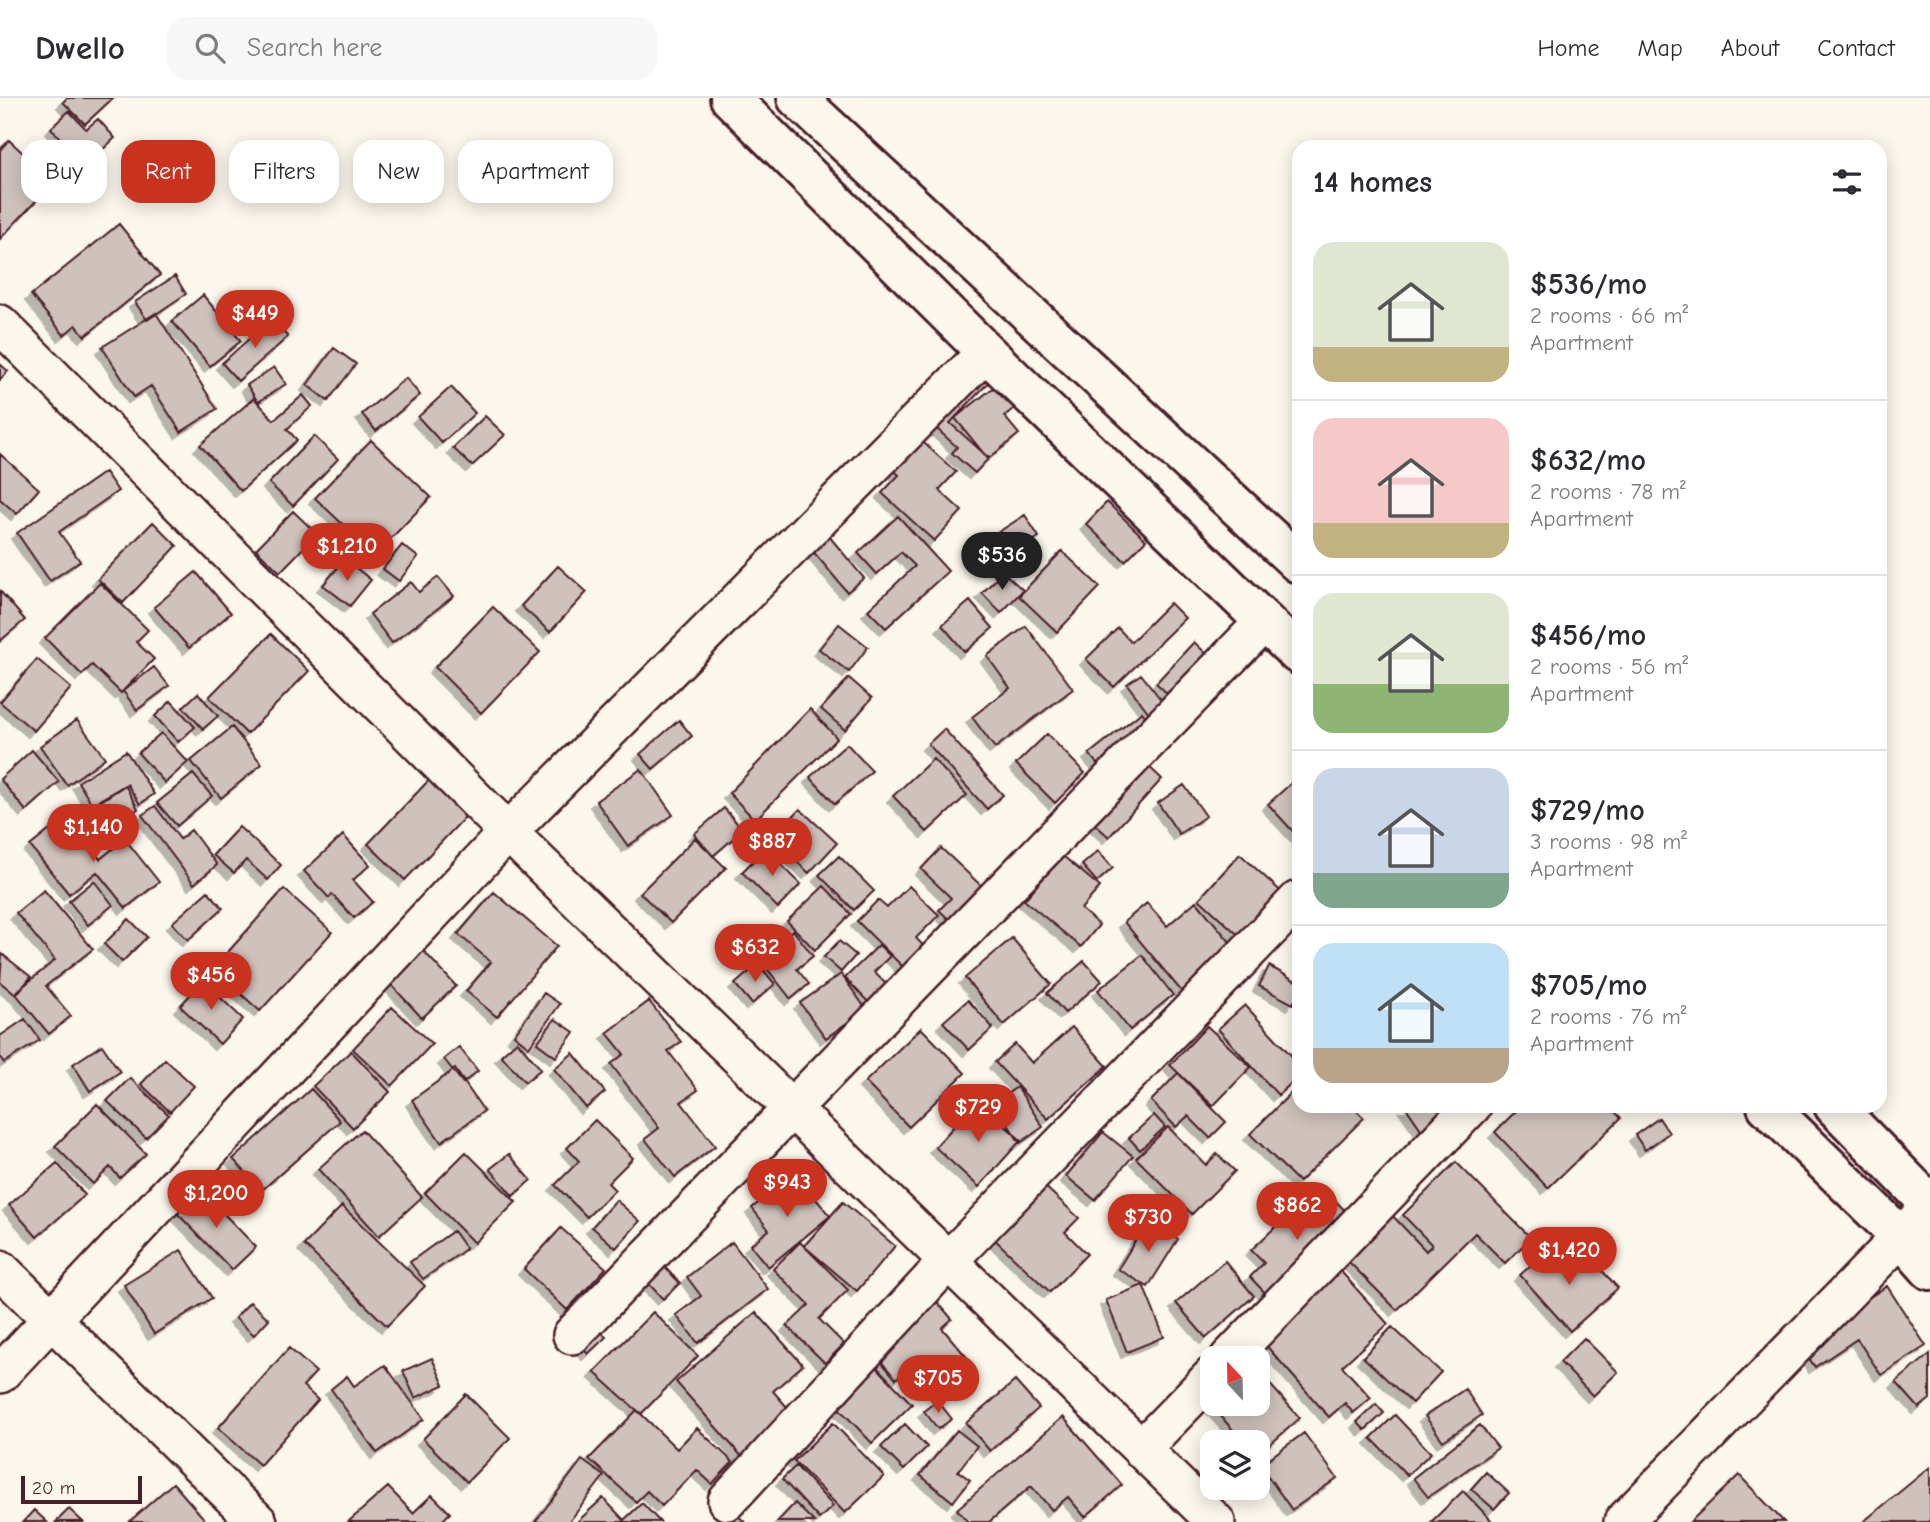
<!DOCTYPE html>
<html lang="en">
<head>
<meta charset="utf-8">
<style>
  :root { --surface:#fff; --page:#f7f7f7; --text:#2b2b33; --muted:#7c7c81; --line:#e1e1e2; --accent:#c8321e }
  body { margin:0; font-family:"Comic Neue",sans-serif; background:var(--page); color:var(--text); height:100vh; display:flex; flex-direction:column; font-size:26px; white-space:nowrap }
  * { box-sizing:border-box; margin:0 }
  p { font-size:23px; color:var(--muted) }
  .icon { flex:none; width:38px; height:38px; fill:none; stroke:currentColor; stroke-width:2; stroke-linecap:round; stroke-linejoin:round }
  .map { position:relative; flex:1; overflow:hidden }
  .panel { position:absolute; left:1292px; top:42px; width:595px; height:973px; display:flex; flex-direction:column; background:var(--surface); border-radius:21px; box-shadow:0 4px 18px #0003 }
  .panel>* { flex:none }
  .banner { position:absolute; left:21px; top:42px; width:665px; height:63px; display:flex; gap:14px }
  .needle { width:46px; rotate:338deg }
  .fabs { position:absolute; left:1200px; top:1248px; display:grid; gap:14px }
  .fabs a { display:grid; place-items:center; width:70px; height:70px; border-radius:14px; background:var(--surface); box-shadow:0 4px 18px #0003; font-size:35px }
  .scale { position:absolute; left:21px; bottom:18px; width:121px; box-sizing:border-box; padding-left:7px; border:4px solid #4a1f2b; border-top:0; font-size:19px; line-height:24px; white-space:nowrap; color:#4a1f2b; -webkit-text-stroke:5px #fbf7ec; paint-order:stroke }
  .price { position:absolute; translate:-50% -60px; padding:0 16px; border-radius:24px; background:var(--accent); color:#fff; font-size:23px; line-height:46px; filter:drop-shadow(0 2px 4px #0008) }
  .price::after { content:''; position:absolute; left:50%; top:42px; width:21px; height:16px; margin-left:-10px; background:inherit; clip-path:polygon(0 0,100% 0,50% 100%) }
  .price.on { background:#222; color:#fff }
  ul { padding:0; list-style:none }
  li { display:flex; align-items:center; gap:21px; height:175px; padding:0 21px }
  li+li { border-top:2px solid var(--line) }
  li span { display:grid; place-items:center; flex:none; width:196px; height:140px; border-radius:21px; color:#555 }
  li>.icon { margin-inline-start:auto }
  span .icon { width:84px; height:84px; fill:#fffc; stroke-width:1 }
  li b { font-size:30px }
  h2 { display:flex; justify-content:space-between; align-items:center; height:84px; padding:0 21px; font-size:30px }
  .pill { padding:0 24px; border-radius:21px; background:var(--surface); box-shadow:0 4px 18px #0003; font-size:24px; line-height:63px }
  .pill.on { background:var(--accent); color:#fff }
  header { display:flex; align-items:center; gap:42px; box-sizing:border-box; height:98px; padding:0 35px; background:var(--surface); border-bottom:2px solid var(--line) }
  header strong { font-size:33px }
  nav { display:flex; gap:38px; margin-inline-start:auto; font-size:24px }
  .search { width:490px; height:63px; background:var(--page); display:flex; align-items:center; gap:18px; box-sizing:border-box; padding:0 24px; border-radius:21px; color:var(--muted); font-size:26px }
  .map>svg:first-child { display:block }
  .building { fill:#cfc2bc; stroke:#4a1f2b; stroke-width:2; filter:url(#shadow) }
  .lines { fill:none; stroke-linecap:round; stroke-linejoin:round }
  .street-casing { stroke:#4a1f2b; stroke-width:42 }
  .secondary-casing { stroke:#4a1f2b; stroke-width:44 }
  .street { stroke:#fbf7ec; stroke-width:37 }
  .secondary { stroke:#fbf7ec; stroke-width:38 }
</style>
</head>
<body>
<header>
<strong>Dwello</strong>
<div class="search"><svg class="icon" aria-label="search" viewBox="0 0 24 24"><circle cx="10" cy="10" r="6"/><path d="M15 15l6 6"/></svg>Search here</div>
<nav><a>Home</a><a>Map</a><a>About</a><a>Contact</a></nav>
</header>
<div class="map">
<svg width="1930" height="1424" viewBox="0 0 1930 1424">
  <defs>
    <filter id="shadow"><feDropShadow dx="-6" dy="6" stdDeviation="0" flood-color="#0004"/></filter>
  </defs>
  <rect width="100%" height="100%" fill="#fbf7ec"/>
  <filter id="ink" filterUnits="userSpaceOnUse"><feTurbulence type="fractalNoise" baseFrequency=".0143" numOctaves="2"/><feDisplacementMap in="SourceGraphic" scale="14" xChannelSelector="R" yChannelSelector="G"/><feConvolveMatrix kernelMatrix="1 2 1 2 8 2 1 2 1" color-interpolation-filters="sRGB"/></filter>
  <g filter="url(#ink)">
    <!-- building -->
    <path class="building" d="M67,0H113L85,26L63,4Z
      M69,13L86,31L98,21L115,40L85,68L51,30Z
      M9,42L54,84L0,141V52Z
      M119,126L160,177L85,238L76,227L64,237L31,197Z
      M175,178L186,196L147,222L135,204Z
      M203,197L241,243L210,268L172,223Z
      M156,215L217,311L181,334L151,288L134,299L102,249Z
      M271,221L288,239L238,283L222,265Z
      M334,250L356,266L328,303L307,287Z
      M0,266L8,273L0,282Z
      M274,269L286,286L258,304L247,287Z
      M972,270L988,285L950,325L989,360L975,375L952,355L957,349L926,321Z
      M406,280L420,297L376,333L362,316Z
      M998,286L1016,309L1004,318L1019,336L988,361L955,320Z
      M451,289L475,315L442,345L418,319Z
      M303,297L312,308L287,331L297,342L241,393L200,347L254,300L274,322Z
      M485,318L505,337L472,368L453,350Z
      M914,336L956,374L939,392L962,413L934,443L882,395L899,377L887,365Z
      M314,338L338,361L293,408L269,385Z
      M371,342L431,399L375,457L315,400Z
      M0,356L39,391L17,416L0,401Z
      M105,374L118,393L59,434L80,463L50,483L17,435Z
      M1107,404L1146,442L1125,463L1086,426Z
      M293,413L317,436L280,474L256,451Z
      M1025,417L1039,439L994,468L980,446Z
      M898,418L948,473L886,530L868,512L915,468L901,454L877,476L858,455Z
      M153,424L177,448L123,505L98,481Z
      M823,431L864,480L847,494L806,445Z
      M402,447L418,459L399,483L383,471Z
      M1062,453L1100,489L1057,534L1019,498Z
      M345,461L371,482L350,508L323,487Z
      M558,468L587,494L550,534L521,508Z
      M196,474L231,515L189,550L154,509Z
      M1003,474L1023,492L1001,515L982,495Z
      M438,479L454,498L392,545L370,516L411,484L419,494Z
      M100,485L148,532L136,544L154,561L121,595L92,567L82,577L45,540Z
      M0,493L25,522L0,543Z
      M970,503L993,530L965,554L942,527Z
      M1170,505L1185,520L1114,589L1086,561L1118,530L1131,544Z
      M493,509L540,554L481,615L435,569Z
      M839,526L868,549L849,574L819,551Z
      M1026,528L1073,591L995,650L972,619L1010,590L987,558Z
      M271,536L309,573L247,636L209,599Z
      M1194,544L1214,563L1176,604L1156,585Z
      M37,561L71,590L34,633L0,604Z
      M154,569L169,588L137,612L123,593Z
      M1141,576L1169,612L1155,623L1127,586Z
      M849,580L872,600L845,632L821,611Z
      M198,595L218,618L203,631L183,609Z
      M171,603L195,629L178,644L155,618Z
      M810,611L837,640L755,722L729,695Z
      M1142,614L1157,634L1105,675L1089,656Z
      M77,622L105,660L67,687L40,648Z
      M679,622L692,638L653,671L640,656Z
      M232,629L262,666L221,700L191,663Z
      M944,631L1003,697L987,711L928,646Z
      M161,635L188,664L165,685L138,655Z
      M1047,636L1085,675L1055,705L1016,666Z
      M847,646L872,673L835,706L810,679Z
      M32,652L59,684L26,713L0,681Z
      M126,653L154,696L140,706L127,686L93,708L78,684Z
      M933,661L967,697L927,734L893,698Z
      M1143,663L1162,681L1109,739L1089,721Z
      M641,671L673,717L628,748L596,703Z
      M193,676L212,698L177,728L157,705Z
      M432,679L469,715L405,782L368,746Z
      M1298,679V739L1268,706Z
      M125,687L138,711L93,739L78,715Z
      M1184,687L1206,718L1179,736L1158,705Z
      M155,708L180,741L191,732L217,767L194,786L142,717Z
      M724,710L743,732L713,758L694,736Z
      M800,711L837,745L809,775L772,741Z
      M66,719L100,761L125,741L159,784L126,810L97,774L69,796L30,748Z
      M239,729L281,767L268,782L246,762L234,775L213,757Z
      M343,737L370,767L353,782L373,804L354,820L332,796L329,800L304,773Z
      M695,740L726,770L671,825L640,795Z
      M941,750L990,796L958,830L939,812L951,800L921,771Z
      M765,751L801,786L778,810L742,774Z
      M1098,753L1113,770L1097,784L1082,767Z
      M1240,756L1288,800L1246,844L1199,801Z
      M839,758L874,793L854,812L819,777Z
      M1063,758L1100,789L1081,811L1099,827L1081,849L1024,802Z
      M94,783L113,807L88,827L69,803Z
      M824,788L851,816L815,852L787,823Z
      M909,788L939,817L916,840L930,855L910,876L857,823L878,802L887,810Z
      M284,791L332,834L260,913L213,871Z
      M44,792L93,851L46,888L71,918L49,936L15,895L55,862L16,815Z
      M208,793L223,810L188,842L172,825Z
      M494,794L557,848L497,919L466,893L491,864L458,836Z
      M1196,803L1240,856L1187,900L1124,824L1147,805L1167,828Z
      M129,821L147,839L122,864L104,846Z
      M793,832L813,858L797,871L809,886L791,901L758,859Z
      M1012,840L1051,886L1004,927L965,880Z
      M839,843L856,857L841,874L824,859Z
      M879,847L890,858L874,874L892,892L874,910L845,880Z
      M419,848L456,888L422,920L385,880Z
      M2,856L31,879L16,897L0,884Z
      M1142,857L1173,897L1130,932L1098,892Z
      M1084,863L1102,883L1065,915L1047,895Z
      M758,866L775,886L752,906L735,886Z
      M1269,868L1298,884V896L1293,906L1259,888Z
      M841,876L866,911L826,940L800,905Z
      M203,883L243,921L220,946L180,908Z
      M544,895L560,906L529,949L514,937Z
      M968,902L993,930L969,952L943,924Z
      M649,903L681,944L668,953L698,992L681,1004L715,1048L675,1079L645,1041L659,1030L611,966L624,956L607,935Z
      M1245,907L1298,965V979L1278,997L1218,931Z
      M392,909L432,946L392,988L353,951Z
      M25,921L40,942L4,965L0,959V938Z
      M555,921L574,934L556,959L537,945Z
      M1207,928L1251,969L1213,1008L1170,967Z
      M1072,929L1107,968L1048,1021L995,964L1015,946L1032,965Z
      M921,930L965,975L909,1029L865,984Z
      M517,943L541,971L525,984L501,957Z
      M102,947L120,974L90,993L73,966Z
      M459,949L478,973L463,985L444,961Z
      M351,953L390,994L353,1030L313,988Z
      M573,955L605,994L586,1010L554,971Z
      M165,961L194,988L170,1014L141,986Z
      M455,971L484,1013L441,1044L412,1002Z
      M1178,975L1226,1024L1210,1040L1188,1018L1176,1029L1151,1003Z
      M130,980L169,1017L146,1040L107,1003Z
      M1298,988V1008H1352L1364,1020L1299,1084L1250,1036Z
      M1017,989L1043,1029L1020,1045L994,1005Z
      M311,991L340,1023L262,1092L233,1061Z
      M977,1003L1021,1042L979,1089L935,1049Z
      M97,1006L146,1056L120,1080L110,1069L93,1086L55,1048Z
      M1405,1008H1465L1425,1037Z
      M1521,1008H1609L1621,1020L1548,1090L1495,1034Z
      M1154,1017L1165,1029L1140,1052L1129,1040Z
      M1659,1020L1669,1035L1645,1052L1635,1037Z
      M595,1022L633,1060L608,1085L615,1092L587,1119L555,1087L579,1063L567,1050Z
      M1168,1029L1206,1067L1217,1056L1235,1073L1192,1116L1136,1060Z
      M362,1032L422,1099L379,1138L318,1071Z
      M1103,1034L1133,1058L1095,1102L1066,1078Z
      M466,1054L516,1104L474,1145L425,1095Z
      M509,1056L531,1082L513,1098L490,1071Z
      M1456,1064L1531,1140L1505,1165L1475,1135L1397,1212L1345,1160L1390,1115L1426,1153L1432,1147L1403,1117Z
      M57,1065L85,1097L37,1139L9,1107Z
      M795,1075L830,1118L768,1169L750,1147L769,1132L752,1110Z
      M1040,1084L1079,1120L1065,1134L1087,1156L1050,1194L990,1137Z
      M200,1091L256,1149L232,1172L176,1114Z
      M1328,1095L1352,1120L1269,1199L1250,1179L1264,1165L1251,1152L1303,1103L1311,1111Z
      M616,1102L640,1123L616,1150L592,1129Z
      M843,1104L895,1148L857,1193L804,1148Z
      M342,1108L425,1188L387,1228L304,1147Z
      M1148,1122L1178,1141L1148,1189L1118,1171Z
      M561,1130L606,1170L567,1212L524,1171Z
      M453,1133L466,1151L423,1181L410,1164Z
      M732,1144L768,1191L698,1245L676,1217L701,1198L687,1179Z
      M800,1144L848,1192L819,1221L844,1246L825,1265L787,1228L809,1207L773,1171Z
      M1549,1151L1568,1171L1586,1155L1618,1190L1570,1233L1520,1177Z
      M181,1152L212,1200L154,1236L124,1187Z
      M649,1153L680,1185L663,1201L633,1169Z
      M1225,1163L1254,1198L1206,1240L1176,1205Z
      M1336,1168L1388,1226L1342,1268L1371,1300L1353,1315L1345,1305L1329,1319L1263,1244Z
      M1143,1187L1164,1239L1127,1254L1106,1202Z
      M1887,1188L1926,1248L1881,1277L1857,1241L1815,1269L1799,1245Z
      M934,1200L952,1221L942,1230L970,1263L944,1285L922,1259L896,1281L871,1252Z
      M250,1204L269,1221L254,1237L235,1220Z
      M653,1214L698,1258L641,1316L594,1274Z
      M756,1214L803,1267L773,1293L794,1317L744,1361L676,1284Z
      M587,1218L606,1239L588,1256L568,1235Z
      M1392,1229L1441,1274L1412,1305L1363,1259Z
      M1584,1240L1618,1274L1593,1298L1560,1264Z
      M289,1250L316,1274L303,1288L318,1302L260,1367L218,1330Z
      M1930,1256V1301L1919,1310L1896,1284Z
      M432,1260L444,1287L415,1300L403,1273Z
      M872,1264L912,1306L872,1345L831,1302Z
      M385,1267L424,1321L377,1355L331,1291L347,1278L354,1288Z
      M1258,1273L1300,1320L1258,1357V1344H1244L1213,1310L1218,1306H1258Z
      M1015,1283L1039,1310L990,1353L966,1325Z
      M1465,1291L1482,1317L1443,1343L1425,1318Z
      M466,1296L510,1340L467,1384L423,1341Z
      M937,1302L952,1321L938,1331L924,1313Z
      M1376,1306L1384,1315L1365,1332L1357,1324Z
      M637,1312L677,1351L697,1330L733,1364L712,1386L697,1372L662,1408L647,1393L636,1404L589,1361Z
      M1395,1317L1431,1355L1407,1377L1371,1340Z
      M1063,1319L1122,1387L1085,1419L1068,1399L1052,1412L1031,1388L989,1424H968L957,1411Z
      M833,1325L884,1378L845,1415L794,1363Z
      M905,1326L927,1349L904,1372L881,1349Z
      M1480,1327L1498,1350L1428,1399L1413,1380Z
      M957,1332L977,1348L958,1373L970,1382L953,1404L920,1377Z
      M1304,1335L1337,1380L1292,1412L1260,1367Z
      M582,1362L604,1378L569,1424H535Z
      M796,1368L833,1408L819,1421L782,1381Z
      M1930,1369V1424H1863Z
      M1486,1374L1509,1395L1494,1411L1471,1391Z
      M1739,1377L1784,1424H1690Z
      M173,1385L207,1424H129Z
      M388,1389L413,1415L432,1397L450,1415L441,1424H348Z
      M1463,1393L1493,1424H1431Z
      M603,1400L624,1422L642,1405L660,1424H577Z
      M795,1405L814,1424H777Z
      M69,1411L83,1424H56Z
      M730,1411L745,1424H719Z
      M34,1412L47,1424H23Z"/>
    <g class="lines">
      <!-- street casing -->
      <g class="street-casing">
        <path id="street" d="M0,226L508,734L1216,1424
          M0,1171L258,1424
          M572,1237L1265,523
          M1229,1260L1472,1008
          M0,1276L508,734L986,254
          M1142,1350L1213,1277
          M727,1403L948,1163L1298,802
          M1623,1424L1930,1109"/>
      </g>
      <!-- secondary casing -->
      <g class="secondary-casing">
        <path id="secondary" d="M730,0L986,254L1298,556
          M797,0L1298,465
          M1767,1008L1901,1139L1930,1172
          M1834,1008L1930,1106"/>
      </g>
      <!-- street -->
      <use href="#street" class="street"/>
      <!-- secondary -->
      <use href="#secondary" class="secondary"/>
    </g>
  </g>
</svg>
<div class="fabs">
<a><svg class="needle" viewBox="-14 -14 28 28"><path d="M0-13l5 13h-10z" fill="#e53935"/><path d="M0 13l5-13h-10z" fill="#7c7c81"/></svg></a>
<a><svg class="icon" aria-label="layers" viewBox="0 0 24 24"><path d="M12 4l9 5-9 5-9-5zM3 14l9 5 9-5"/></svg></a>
</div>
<div class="scale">20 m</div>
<b class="price" style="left:255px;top:252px">$449</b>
<b class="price" style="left:347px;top:485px">$1,210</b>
<b class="price on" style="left:1002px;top:494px">$536</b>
<b class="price" style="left:93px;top:766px">$1,140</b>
<b class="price" style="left:772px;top:780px">$887</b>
<b class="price" style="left:755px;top:886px">$632</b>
<b class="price" style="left:211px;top:914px">$456</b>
<b class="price" style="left:978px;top:1046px">$729</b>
<b class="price" style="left:787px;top:1121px">$943</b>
<b class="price" style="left:216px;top:1132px">$1,200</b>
<b class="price" style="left:1297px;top:1144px">$862</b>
<b class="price" style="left:1148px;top:1156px">$730</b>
<b class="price" style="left:1569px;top:1189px">$1,420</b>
<b class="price" style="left:938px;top:1317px">$705</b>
<div class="banner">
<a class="pill">Buy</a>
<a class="pill on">Rent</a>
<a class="pill">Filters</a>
<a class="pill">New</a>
<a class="pill">Apartment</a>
</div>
<section class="panel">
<h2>14 homes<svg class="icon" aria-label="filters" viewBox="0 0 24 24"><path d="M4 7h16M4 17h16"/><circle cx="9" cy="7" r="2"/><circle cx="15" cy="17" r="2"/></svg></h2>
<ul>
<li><span style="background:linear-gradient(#dfe7d0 75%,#c2b280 0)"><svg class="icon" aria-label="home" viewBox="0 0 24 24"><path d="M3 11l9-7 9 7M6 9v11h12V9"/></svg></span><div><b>$536/mo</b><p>2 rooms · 66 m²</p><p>Apartment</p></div></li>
<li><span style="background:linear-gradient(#f6c9c9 75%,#c2b280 0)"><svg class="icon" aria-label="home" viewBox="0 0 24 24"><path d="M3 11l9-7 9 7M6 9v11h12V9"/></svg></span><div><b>$632/mo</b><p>2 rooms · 78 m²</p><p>Apartment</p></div></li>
<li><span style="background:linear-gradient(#dfe7d0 65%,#8fb573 0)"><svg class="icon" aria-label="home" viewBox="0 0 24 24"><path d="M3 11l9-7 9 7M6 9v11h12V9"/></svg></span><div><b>$456/mo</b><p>2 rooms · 56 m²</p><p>Apartment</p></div></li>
<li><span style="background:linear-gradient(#c9d6e8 75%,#7fa58c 0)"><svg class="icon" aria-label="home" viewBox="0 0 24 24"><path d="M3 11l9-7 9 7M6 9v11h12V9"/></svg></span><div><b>$729/mo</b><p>3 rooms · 98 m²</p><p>Apartment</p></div></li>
<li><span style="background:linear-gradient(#bfe0f5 75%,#b9a48a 0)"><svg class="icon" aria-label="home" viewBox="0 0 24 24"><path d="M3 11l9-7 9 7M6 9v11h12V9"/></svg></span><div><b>$705/mo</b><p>2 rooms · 76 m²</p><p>Apartment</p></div></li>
</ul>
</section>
</div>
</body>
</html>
